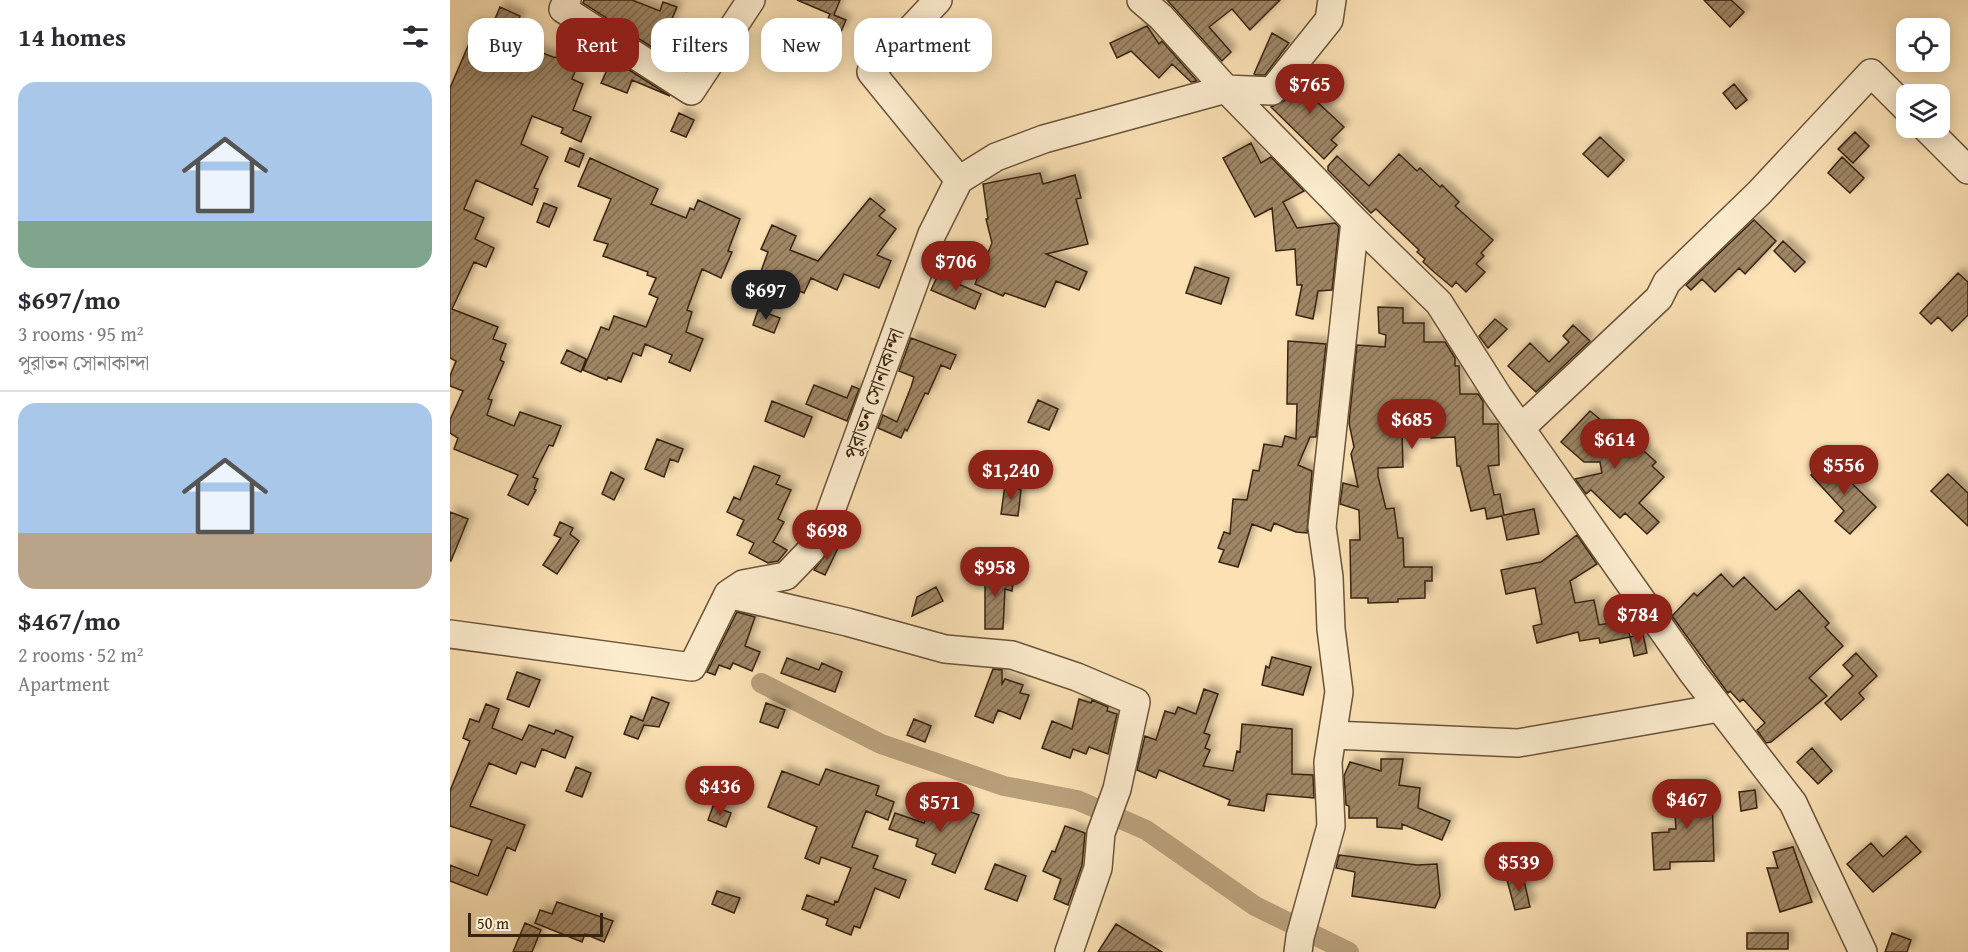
<!DOCTYPE html>
<html lang="en">
<head>
<meta charset="utf-8">
<style>
  :root { --surface:#fff; --page:#f2f2f3; --text:#2b2b33; --muted:#7c7c81; --line:#e1e1e2; --accent:#8f2418 }
  body { margin:0; font-family:"Gentium Book Plus","Noto Serif Bengali",serif; background:var(--page); color:var(--text); height:100vh; display:flex; flex-direction:column; font-size:22px; white-space:nowrap }
  * { box-sizing:border-box; margin:0 }
  p { font-size:20px; color:var(--muted) }
  .icon { flex:none; width:33px; height:33px; fill:none; stroke:currentColor; stroke-width:2; stroke-linecap:round; stroke-linejoin:round }
  .map { position:relative; flex:1; overflow:hidden }
  .panel { display:flex; flex-direction:column; background:var(--surface); width:450px }
  .panel>* { flex:none }
  .hud { position:absolute; left:18px; top:18px; width:570px; height:54px; display:flex; gap:12px }
  .fabs { position:absolute; left:1446px; top:18px; display:grid; gap:12px }
  .fabs a { display:grid; place-items:center; width:54px; height:54px; border-radius:12px; background:var(--surface); box-shadow:0 3px 15px #0003; font-size:30px }
  .scale { position:absolute; left:18px; bottom:15px; width:135px; box-sizing:border-box; padding-left:6px; border:3px solid #392410; border-top:0; font-size:16px; line-height:21px; white-space:nowrap; color:#392410; -webkit-text-stroke:4px #fcecce; paint-order:stroke }
  .price { position:absolute; translate:-50% -51px; padding:0 14px; border-radius:21px; background:var(--accent); color:#fff; font-size:20px; line-height:39px; filter:drop-shadow(0 2px 3px #0008) }
  .price::after { content:''; position:absolute; left:50%; top:36px; width:18px; height:14px; margin-left:-9px; background:inherit; clip-path:polygon(0 0,100% 0,50% 100%) }
  .price.selected { background:#222; color:#fff }
  ul { padding:0; list-style:none }
  li { display:grid; align-content:center; gap:12px; height:318px; padding:0 18px }
  li+li { border-top:2px solid var(--line) }
  li span { display:grid; place-items:center; height:186px; border-radius:18px; color:#555 }
  li>.icon { margin-inline-start:auto }
  span .icon { width:108px; height:108px; fill:#fffc; stroke-width:1 }
  li b { font-size:26px }
  h2 { display:flex; justify-content:space-between; align-items:center; height:72px; padding:0 18px; font-size:26px }
  .tag { padding:0 21px; border-radius:18px; background:var(--surface); box-shadow:0 3px 15px #0003; font-size:21px; line-height:54px }
  .tag.selected { background:var(--accent); color:#fff }
  main { display:flex; flex:1; min-height:0 }
  .map>svg:first-child { display:block }
  .lines { fill:none; stroke-linecap:round; stroke-linejoin:round }
  .canal { stroke:#b9a17c; stroke-width:20 }
  .building { fill:url(#building-hatch); stroke:#392410; stroke-width:1.5; filter:url(#shadow) }
  .minor-casing { stroke:#6a5339; stroke-width:30 }
  .minor { stroke:#fcecce; stroke-width:27 }
  .labels { text-anchor:middle; stroke-width:4.5; stroke-linejoin:round; paint-order:stroke }
  .street-label { font-size:21px; fill:#392410; stroke:#fcecce }
</style>
</head>
<body>
<main>
<section class="panel">
<h2>14 homes<svg class="icon" aria-label="filters" viewBox="0 0 24 24"><path d="M4 7h16M4 17h16"/><circle cx="9" cy="7" r="2"/><circle cx="15" cy="17" r="2"/></svg></h2>
<ul>
<li><span style="background:linear-gradient(#a9c7e8 75%,#7fa58c 0)"><svg class="icon" aria-label="home" viewBox="0 0 24 24"><path d="M3 11l9-7 9 7M6 9v11h12V9"/></svg></span><div><b>$697/mo</b><p>3 rooms · 95 m²</p><p>পুরাতন সোনাকান্দা</p></div></li>
<li><span style="background:linear-gradient(#a9c7e8 70%,#b9a48a 0)"><svg class="icon" aria-label="home" viewBox="0 0 24 24"><path d="M3 11l9-7 9 7M6 9v11h12V9"/></svg></span><div><b>$467/mo</b><p>2 rooms · 52 m²</p><p>Apartment</p></div></li>
</ul>
</section>
<div class="map">
<svg width="1518" height="952" viewBox="0 0 1518 952">
  <defs>
    <pattern id="building-hatch" width="6" height="6" patternUnits="userSpaceOnUse" patternTransform="scale(1.5)"><rect width="6" height="6" fill="#9e8665"/><path d="M-1 1l2-2M0 6l6-6M5 7l2-2" fill="none" stroke="#826d52"/></pattern>
    <filter id="shadow"><feDropShadow dx="5.5" dy="-5.5" stdDeviation="3" flood-color="#0004"/></filter>
  </defs>
  <rect width="100%" height="100%" fill="#fbe1b4"/>
  <filter id="stains"><feTurbulence type="fractalNoise" baseFrequency=".00333" numOctaves="4"/><feColorMatrix values="0 0 0 0 .2 0 0 0 0 .09 0 0 0 0 .02 0 0 0 .5 -.17"/></filter>
  <radialGradient id="worn" r=".72"><stop offset=".6" stop-color="#630" stop-opacity="0"/><stop offset="1" stop-color="#630" stop-opacity=".3"/></radialGradient>
  <g class="lines">
    <!-- canal -->
    <path class="canal" d="M311,683L431,744L554,786L627,800L696,830L805,906L899,952"/>
  </g>
  <!-- building -->
  <path class="building" d="M134,0H182L210,11L213,2L227,7L215,35L234,44L228,58L240,64L236,69L133,3Z
    M347,0H390L384,15L396,20L390,34L374,27L380,14Z
    M717,0H830L800,30L782,9L759,27L781,52L772,61Z
    M1254,0H1281L1294,12L1280,27Z
    M50,7L70,16L59,40L103,57L109,58L114,44L133,52L122,79L133,84L123,110L141,117L131,142L111,133L113,128L82,116L71,144L98,157L84,188L88,189L82,205L26,180L14,209L34,218L25,239L44,248L36,267L24,262L2,309L48,327L43,339L56,344L50,360L54,362L38,399L42,400L37,415L64,426L70,412L111,426L103,446L99,445L83,477L88,479L84,489L86,490L78,505L58,495L68,475L4,449L8,438L0,433V420L13,391L0,386V376L6,361L0,358V88L27,25L40,31Z
    M697,26L709,44L712,41L747,81L741,82L722,64L709,78L681,51L667,58L660,43Z
    M337,29L356,36L346,61L327,54Z
    M822,33L839,43L815,75H806L804,74Z
    M162,59L220,96L182,80L177,93L151,83Z
    M864,69L879,88L864,99L894,127L881,140L887,145L874,159L821,107L834,101Z
    M1284,84L1297,100L1286,109L1273,93Z
    M229,113L244,120L236,137L221,131Z
    M1405,132L1419,146L1403,163L1388,149Z
    M1150,137L1174,160L1158,177L1133,154Z
    M801,143L811,163L821,157L854,191L833,202L847,228L885,223L889,227L882,290L868,291L863,319L846,315L852,285H847L845,249L826,251L822,208L805,217L773,158Z
    M120,148L134,154L129,167L115,161Z
    M949,154L967,171L970,168L990,187L992,185L1009,202L1005,206L1043,240L1031,253L1034,256L1026,264L1035,272L1016,292L1006,282L1002,287L984,272L973,262L975,259L967,252L969,250L926,209L921,213L878,170V166L887,156L919,186Z
    M1392,157L1414,178L1400,193L1378,173Z
    M140,158L208,189L201,204L236,218L240,208L244,210L248,200L290,219L278,251L282,252L271,278L252,269L237,310L242,312L236,332L253,339L240,371L219,362L222,355L195,344L191,356L183,353L171,382L158,377L157,380L133,370L151,327L159,330L164,316L196,327L208,298L199,294L206,278L197,275L198,272L153,256L158,244L144,240L161,199L128,186Z
    M590,173L593,184L625,175L631,198L626,199L638,244L596,254L637,272L629,290L606,281L595,307L555,293L553,296L525,284L542,243L536,219H538L533,184Z
    M420,198L435,210L429,216L446,229L427,255L441,261L429,288L394,274L387,290L361,278L354,293L310,274L318,252L311,249L322,225L346,236L340,250L368,261Z
    M94,203L107,208L99,227L87,222Z
    M1304,220L1326,241L1295,274L1289,268L1265,292L1252,279L1241,290L1236,285Z
    M1333,241L1355,262L1345,272L1324,251Z
    M745,267L779,278L771,304L736,293Z
    M1508,273L1518,282V315L1502,331L1488,317L1481,324L1470,313Z
    M488,275L531,294L525,309L481,290Z
    M928,307L953,308V323H974V342H995L1005,358V366H1009L1010,394H1028L1033,401V424H1048L1049,465L1038,466L1044,495L1050,494L1054,515L1084,509L1089,534L1057,540L1052,516L1037,519L1035,508L1021,511L1010,466H1007L1005,437L981,438V431L952,432L953,467L928,468V476L936,509L944,508L948,538H953L954,567H982V581H975V598L948,599V602L918,603V598H901L900,540H910L909,510L890,504L893,483L908,487L901,454L904,447L899,423L907,345L935,347L936,335L929,333Z
    M308,310L330,318L324,333L303,325Z
    M1045,319L1057,329L1038,348L1029,336Z
    M1123,325L1140,341L1086,392L1058,366L1080,343L1099,362L1119,342L1113,336Z
    M461,338L506,355L500,369L491,365L478,394L475,393L457,431L455,429L451,438L428,428L433,415L447,422L461,387L464,377L449,371Z
    M838,341L876,344L866,437H860L848,465L862,471L857,533L846,532L824,523L821,531L802,524L788,567L769,562L774,550L768,548L774,532L780,534L783,499L797,500L803,470L809,471L814,444L832,447L835,436L846,439L847,404H837Z
    M117,350L136,359L131,372L111,363Z
    M364,385L397,398L402,386L409,389L397,421L356,404Z
    M588,400L608,409L599,430L578,422Z
    M322,401L362,417L354,437L315,421Z
    M1140,411L1180,444L1183,441L1206,462L1202,466L1214,477L1189,503L1209,522L1197,534L1175,513L1170,518L1141,490L1136,494L1125,479L1152,473L1150,462H1134L1111,442Z
    M207,439L233,449L228,462L220,459L214,477L195,469Z
    M1377,459L1426,507L1400,534L1385,521L1394,511L1361,475Z
    M304,466L330,476L326,484L341,490L328,519L334,522L323,542L337,550L328,561L318,563L299,553L304,543L287,535L294,520L277,512L284,497L290,500Z
    M161,472L174,479L164,500L152,494Z
    M1498,474L1518,493V526L1481,491Z
    M555,485L571,490L568,516L551,514Z
    M0,512L18,519L1,561H0Z
    M110,522L123,528L120,534L129,541L107,574L93,565L111,538L104,535Z
    M1127,535L1147,564L1120,581L1125,603L1144,600L1149,625L1176,620L1180,637L1150,643L1149,638L1130,641L1128,632L1087,643L1083,626L1092,624L1085,588L1056,594L1051,570L1091,562Z
    M383,545L388,548L375,575L364,570Z
    M523,573L564,575L562,591L555,589L553,629H535V585H546L523,576Z
    M1271,574L1283,587L1294,577L1326,610L1349,590L1379,623L1375,627L1393,646L1359,678L1377,696L1321,742L1316,743L1307,730L1315,723L1293,699L1290,702L1280,691L1278,693L1222,616L1244,593L1247,596Z
    M486,587L493,601L462,616L467,597Z
    M287,612L305,617L295,646L310,652L302,671L283,663L280,669L269,665L265,675L257,672Z
    M1193,634L1197,653L1184,656L1180,637Z
    M1406,653L1427,676L1409,693L1414,699L1391,720L1375,703L1403,676L1393,665Z
    M822,657L861,667L853,695L812,685L816,666L819,668Z
    M337,658L369,670L372,663L392,672L385,692L331,673Z
    M543,669L552,670V684L555,679L573,685L570,693L579,695L570,719L548,710L543,723L525,716Z
    M67,672L90,680L79,707L57,699Z
    M754,689L768,694L754,733L760,735L755,748L760,750L753,766L783,771L787,751L790,752L792,724L842,729V774L863,775L864,798L817,794L814,811L778,805L780,800L709,770L706,778L687,770L695,736L706,740L715,711L725,714L728,707L746,714Z
    M202,697L219,703L209,727L194,725L188,739L174,734L181,716L193,721Z
    M629,699L641,703L642,700L658,707L657,711L667,714L658,754L639,747L636,754L623,749L620,758L592,748L602,721L622,729Z
    M316,703L335,710L328,728L310,722Z
    M36,704L49,709L42,728L72,740L79,725L104,734L106,730L123,737L115,758L92,749L85,767L71,762L66,774L39,763L20,806L75,825L65,851L57,847L37,895L0,881V865L28,876L42,840L0,826V791L20,741L13,738L20,719L29,722Z
    M464,719L481,726L475,742L457,735Z
    M1362,748L1382,771L1368,784L1347,762Z
    M931,759H953L949,785L970,788L968,808L1000,821L992,840L952,824V829L927,827V818H899V806L896,805L894,776L900,762L931,771Z
    M126,767L141,773L132,797L116,791Z
    M376,769L429,786L426,795L444,802L438,820L416,811L402,847L428,856L423,868L456,880L449,898L425,888L410,928L404,926L401,935L376,925L378,919L352,909L357,895L384,905L385,901L388,902L401,868L371,857L369,864L355,858L367,827L318,807L332,771L369,785Z
    M1255,784L1257,796L1262,795L1264,861L1220,862V869L1204,870L1202,833L1219,832V829H1226L1223,786Z
    M1305,790L1307,808L1291,811L1289,792Z
    M491,801L529,815L505,873L482,864L486,854L466,846L468,839L439,829L445,813L474,823L482,804L489,807Z
    M263,806L281,813L276,827L258,820Z
    M615,826L635,833L632,865L618,905L604,899L611,879L593,871L602,851L605,852Z
    M1456,836L1471,852L1423,892L1397,864L1421,843L1433,857Z
    M1343,847L1362,902L1330,912L1317,868H1328L1323,852Z
    M889,855L967,865L987,864L990,896L985,908L902,896L905,872L886,868Z
    M545,864L576,876L567,901L535,889Z
    M1073,876L1080,907L1065,910L1057,880Z
    M267,891L290,898L284,913L262,904Z
    M107,902L163,921L154,942L135,934L132,942L85,923L90,910L102,914Z
    M75,923L91,930L82,952H63Z
    M666,924L712,952H648Z
    M1297,933H1338V949H1297Z
    M1442,933L1461,940L1457,952H1435Z"/>
  <g class="lines">
    <!-- minor casing -->
    <g class="minor-casing">
      <path id="minor" d="M117,0L113,9L241,91L301,0
        M488,0L421,72L509,180
        M691,0L711,17L776,89L905,221L989,303L1048,396L1242,672L1343,803L1413,952
        M1476,128L1518,170
        M1071,428L1209,298L1217,282L1309,193L1421,73L1456,108
        M278,594L397,622L495,649L562,655L627,677L686,702L667,789L651,833L648,868L619,952
        M0,634L242,667L278,594L293,584L336,576L361,550L375,527L482,234L509,180L546,157L594,139L776,89L822,91L879,20L882,0
        M883,735L1068,743L1269,708
        M848,952L850,937L881,826L878,762L889,692L881,629L879,577L872,527L905,221"/>
    </g>
    <!-- minor -->
    <use href="#minor" class="minor"/>
  </g>
  <g class="labels">
    <!-- street labels -->
    <g class="street-label">
      <text transform="translate(424 394) rotate(-70)" y="7">পুরাতন সোনাকান্দা</text>
    </g>
  </g>
  <rect width="100%" height="100%" filter="url(#stains)"/>
  <rect width="100%" height="100%" fill="url(#worn)"/>
</svg>
<div class="fabs">
<a><svg class="icon" aria-label="locate" viewBox="0 0 24 24"><circle cx="12" cy="12" r="6"/><path d="M12 2v4M12 18v4M2 12h4M18 12h4"/></svg></a>
<a><svg class="icon" aria-label="layers" viewBox="0 0 24 24"><path d="M12 4l9 5-9 5-9-5zM3 14l9 5 9-5"/></svg></a>
</div>
<div class="scale">50 m</div>
<b class="price" style="left:860px;top:115px">$765</b>
<b class="price" style="left:506px;top:292px">$706</b>
<b class="price selected" style="left:316px;top:321px">$697</b>
<b class="price" style="left:962px;top:450px">$685</b>
<b class="price" style="left:1165px;top:470px">$614</b>
<b class="price" style="left:1394px;top:496px">$556</b>
<b class="price" style="left:561px;top:501px">$1,240</b>
<b class="price" style="left:377px;top:561px">$698</b>
<b class="price" style="left:545px;top:598px">$958</b>
<b class="price" style="left:1188px;top:645px">$784</b>
<b class="price" style="left:270px;top:817px">$436</b>
<b class="price" style="left:1237px;top:830px">$467</b>
<b class="price" style="left:490px;top:833px">$571</b>
<b class="price" style="left:1069px;top:893px">$539</b>
<div class="hud">
<a class="tag">Buy</a>
<a class="tag selected">Rent</a>
<a class="tag">Filters</a>
<a class="tag">New</a>
<a class="tag">Apartment</a>
</div>
</div>
</main>
</body>
</html>
